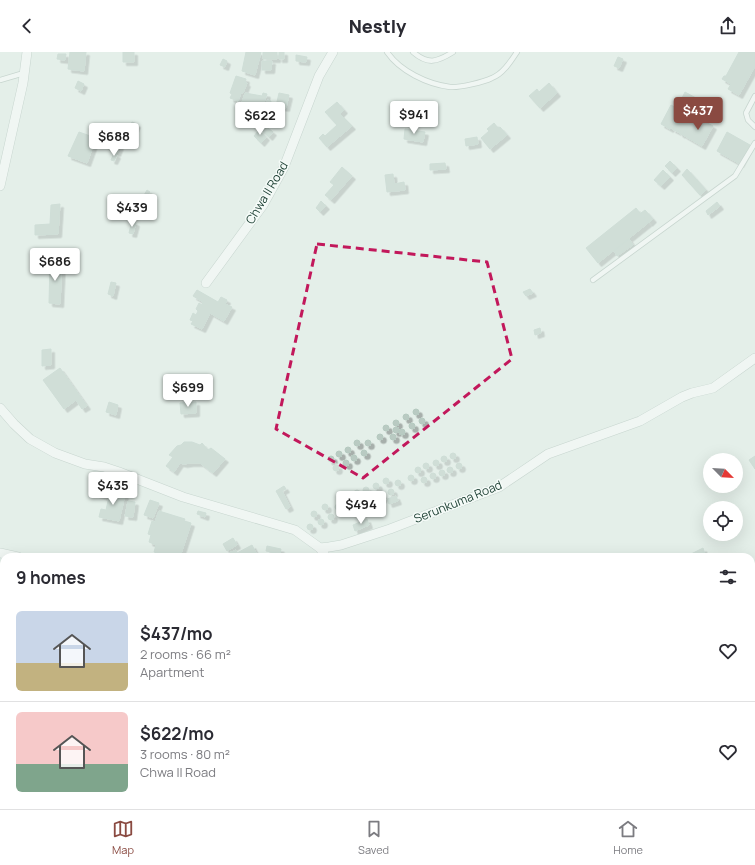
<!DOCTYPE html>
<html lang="en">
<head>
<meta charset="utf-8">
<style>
  :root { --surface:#fff; --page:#f7f7f7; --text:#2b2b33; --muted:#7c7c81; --line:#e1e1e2; --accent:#8a4a41 }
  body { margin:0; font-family:Manrope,sans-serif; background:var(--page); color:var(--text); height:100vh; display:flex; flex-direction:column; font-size:15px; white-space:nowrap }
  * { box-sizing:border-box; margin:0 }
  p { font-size:13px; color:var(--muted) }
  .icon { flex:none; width:22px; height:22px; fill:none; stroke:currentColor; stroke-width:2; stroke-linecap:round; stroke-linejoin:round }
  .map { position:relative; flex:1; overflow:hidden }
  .details { position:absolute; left:0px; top:501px; width:755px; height:256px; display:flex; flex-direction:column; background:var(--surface); border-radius:12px 12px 0 0; box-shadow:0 4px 16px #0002 }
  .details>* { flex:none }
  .needle { width:26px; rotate:114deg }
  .controls { position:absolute; left:703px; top:401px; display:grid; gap:8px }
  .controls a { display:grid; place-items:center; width:40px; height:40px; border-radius:50%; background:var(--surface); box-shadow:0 4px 16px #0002; font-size:20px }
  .price { position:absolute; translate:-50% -34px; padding:0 9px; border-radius:4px; background:#fff; color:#222; font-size:13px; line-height:26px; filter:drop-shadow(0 1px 2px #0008) }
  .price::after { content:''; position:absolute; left:50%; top:24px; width:12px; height:9px; margin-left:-6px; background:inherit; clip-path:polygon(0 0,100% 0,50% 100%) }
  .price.current { background:var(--accent); color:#fff }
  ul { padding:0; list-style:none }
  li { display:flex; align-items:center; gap:12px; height:100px; padding:0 16px }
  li+li { border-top:1px solid var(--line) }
  li span { display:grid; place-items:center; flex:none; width:112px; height:80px; border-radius:6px; color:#555 }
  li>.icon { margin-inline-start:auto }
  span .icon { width:48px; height:48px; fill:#fffc; stroke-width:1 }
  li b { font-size:17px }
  h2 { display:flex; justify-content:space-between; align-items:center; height:48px; padding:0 16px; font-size:17px }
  header { display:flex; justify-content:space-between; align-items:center; height:52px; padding:0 16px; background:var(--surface); font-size:18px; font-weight:800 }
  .menu { display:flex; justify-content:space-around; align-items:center; height:56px; border-top:1px solid var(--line); background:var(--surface); font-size:11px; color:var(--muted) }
  .menu a { display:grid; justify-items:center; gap:2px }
  .menu .current { color:var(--accent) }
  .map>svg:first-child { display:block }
  .building { fill:#b9cac2; stroke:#b5c9c0; filter:url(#shadow) }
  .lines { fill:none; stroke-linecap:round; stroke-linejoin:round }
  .service-casing { stroke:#a6b8b0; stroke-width:6 }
  .minor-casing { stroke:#a6b8b0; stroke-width:10 }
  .tertiary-casing { stroke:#a6b8b0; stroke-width:12 }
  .service { stroke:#fff; stroke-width:4.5 }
  .minor { stroke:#fff; stroke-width:9 }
  .tertiary { stroke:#fff; stroke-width:11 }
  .marked { fill:none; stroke:#c2185b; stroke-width:3; stroke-dasharray:8 5; stroke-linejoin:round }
  .labels { text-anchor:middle; stroke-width:3; stroke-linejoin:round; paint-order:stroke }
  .street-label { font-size:12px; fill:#214337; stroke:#f5fbf8 }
</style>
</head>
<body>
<header><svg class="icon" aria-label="back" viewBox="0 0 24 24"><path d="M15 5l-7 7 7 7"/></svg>Nestly<svg class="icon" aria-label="share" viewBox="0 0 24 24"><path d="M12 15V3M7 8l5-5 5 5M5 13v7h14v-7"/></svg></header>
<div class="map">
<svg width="755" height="757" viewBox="0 0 755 757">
  <defs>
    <filter id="shadow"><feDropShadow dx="3.5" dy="3.5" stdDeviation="0" flood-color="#0004"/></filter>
  </defs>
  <rect width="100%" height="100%" fill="#e4efe9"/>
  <!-- building -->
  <path class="building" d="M70,0H86L84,19L68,17Z
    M123,0H134V10H123Z
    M246,0H261L255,23L242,19Z
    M263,0H277V7H263Z
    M279,0H284V7H279Z
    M739,0H755V14L739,43L728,37L731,32L722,27L724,24H726Z
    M58,2H66L65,8L57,7Z
    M296,3L307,5L306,10L296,9Z
    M618,5L623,7L619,16L614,14Z
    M223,7L227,9L225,15L220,13Z
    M262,9H272L271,18H262Z
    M236,24L246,27L245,31H247L243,41H241L238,49L230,46L232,42L230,41Z
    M78,29L84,32L81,39L75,36Z
    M549,31L557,41L540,56L529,44L537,37L539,40Z
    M685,40L696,46L693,53L681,48Z
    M245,41L262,44L263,41L267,42L256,72L237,65Z
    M279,41L289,43L286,56L276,54Z
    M267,48L271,49L269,57L265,56Z
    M337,50L344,58L340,62L352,74L327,95L319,86L323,82L325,84L337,73L325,60Z
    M671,53L680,58L670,77L661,72Z
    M682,58L689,62L678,80L672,77Z
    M262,59L279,63L277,70L260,65Z
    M689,62L693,64L682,83L679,81Z
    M694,64L713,74L702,94L683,83Z
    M132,70L137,72L132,83L127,80Z
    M494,71L498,76L500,75L507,83L490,97L481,86L489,79L487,77Z
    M264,73L273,80L269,85L260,77Z
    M405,77L425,80L423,90L404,87Z
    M259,78L266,85L261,91L254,84Z
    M79,80L96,86L87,111L68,104Z
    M727,80L750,93L740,112L717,99Z
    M477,85L478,92L466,94L465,87Z
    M113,87L121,91L117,101L109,98Z
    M114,101L117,103L114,109L111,108Z
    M670,109L677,116L672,121L665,114Z
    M445,111L446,117L430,118V112Z
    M342,115L352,124L331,148L325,143L334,133L330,130Z
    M687,117L706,138L700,143L682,123Z
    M663,118L670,125L661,134L654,128Z
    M393,122L394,132L404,130L405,138L387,140L385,123Z
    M147,138L150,140L146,147L143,145Z
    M321,149L326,154L320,160L316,156Z
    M717,150L720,154L708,163L706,159Z
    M60,152L58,182L35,183V173L50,172L51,153Z
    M636,156L648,171L598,211L586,196Z
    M645,158L653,167L649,171L641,161Z
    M132,169L136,171L133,182L129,181Z
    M629,187L633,193L617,204L614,199Z
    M50,210H62L60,252L49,251Z
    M111,230L116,231L113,244L108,242Z
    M530,237L533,241L526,244L523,240Z
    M197,238L218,250L221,245L227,248L225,252L232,255L224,269L210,261L202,277L191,272L193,269L190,268L193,261L196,263L198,259L196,257L199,251L202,253L203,250L193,244Z
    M540,276L541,281L535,283L534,278Z
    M51,297V313L42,314V298Z
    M60,316L87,354L82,357L76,348L64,357L43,328Z
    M109,350L118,353L116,363L106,360Z
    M196,350V361L181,362L180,351Z
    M413 360a3 3 0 1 1 6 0a3 3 0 1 1-6 0Z
    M403 365a3 3 0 1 1 6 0a3 3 0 1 1-6 0Z
    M419 369a3 3 0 1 1 6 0a3 3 0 1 1-6 0Z
    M393 371a3 3 0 1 1 6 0a3 3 0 1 1-6 0Z
    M409 374a3 3 0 1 1 6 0a3 3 0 1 1-6 0Z
    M383 376a3 3 0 1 1 6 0a3 3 0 1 1-6 0Z
    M393 378a3 3 0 1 1 6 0a3 3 0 1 1-6 0Z
    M399 380a3 3 0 1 1 6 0a3 3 0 1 1-6 0Z
    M377 385a3 3 0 1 1 6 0a3 3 0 1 1-6 0Z
    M390 385a3 3 0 1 1 6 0a3 3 0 1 1-6 0Z
    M365 391a3 3 0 1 1 6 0a3 3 0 1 1-6 0Z
    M354 391a3 3 0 1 1 6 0a3 3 0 1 1-6 0Z
    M184,390H192L200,393L202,391L208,398L211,396L225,407L213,421L200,411H190L184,412L180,411L174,420L166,414L173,405L169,403L177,394L181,393Z
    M345 398a3 3 0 1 1 6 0a3 3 0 1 1-6 0Z
    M361 401a3 3 0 1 1 6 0a3 3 0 1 1-6 0Z
    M336 402a3 3 0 1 1 6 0a3 3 0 1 1-6 0Z
    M450 404a3 3 0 1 1 6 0a3 3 0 1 1-6 0Z
    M351 406a3 3 0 1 1 6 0a3 3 0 1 1-6 0Z
    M441 407a3 3 0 1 1 6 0a3 3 0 1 1-6 0Z
    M755,404V417L749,408Z
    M328 407a3 3 0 1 1 6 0a3 3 0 1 1-6 0Z
    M343 411a3 3 0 1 1 6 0a3 3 0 1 1-6 0Z
    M433 411a3 3 0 1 1 6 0a3 3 0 1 1-6 0Z
    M456 414a3 3 0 1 1 6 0a3 3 0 1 1-6 0Z
    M423 414a3 3 0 1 1 6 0a3 3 0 1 1-6 0Z
    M333 416a3 3 0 1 1 6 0a3 3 0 1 1-6 0Z
    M447 418a3 3 0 1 1 6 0a3 3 0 1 1-6 0Z
    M415 418a3 3 0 1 1 6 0a3 3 0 1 1-6 0Z
    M439 421a3 3 0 1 1 6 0a3 3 0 1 1-6 0Z
    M430 424a3 3 0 1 1 6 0a3 3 0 1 1-6 0Z
    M408 426a3 3 0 1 1 6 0a3 3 0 1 1-6 0Z
    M421 428a3 3 0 1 1 6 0a3 3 0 1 1-6 0Z
    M383 429a3 3 0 1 1 6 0a3 3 0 1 1-6 0Z
    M395 431a3 3 0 1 1 6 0a3 3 0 1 1-6 0Z
    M373 434a3 3 0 1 1 6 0a3 3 0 1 1-6 0Z
    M99,433L109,436L106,445L96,442Z
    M284,434L286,437L282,439L290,455L286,457L276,439Z
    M363 438a3 3 0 1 1 6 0a3 3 0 1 1-6 0Z
    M114,435H117L116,441L125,443L119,469L99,465L101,457L106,458L110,440L113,441Z
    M388 440a3 3 0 1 1 6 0a3 3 0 1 1-6 0Z
    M354 441a3 3 0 1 1 6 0a3 3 0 1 1-6 0Z
    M344.5 445a3.5 3.5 0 1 1 7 0a3.5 3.5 0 1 1-7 0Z
    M378 445a3 3 0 1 1 6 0a3 3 0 1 1-6 0Z
    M396,444L398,449L389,452L387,447Z
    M368 448a3 3 0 1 1 6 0a3 3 0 1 1-6 0Z
    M358.5 451a3.5 3.5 0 1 1 7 0a3.5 3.5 0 1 1-7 0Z
    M150,448L159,451L153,466L144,463Z
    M128,449L135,450L133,465L125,464Z
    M322 455a3 3 0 1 1 6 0a3 3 0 1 1-6 0Z
    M335 455a3 3 0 1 1 6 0a3 3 0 1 1-6 0Z
    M347 456a3 3 0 1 1 6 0a3 3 0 1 1-6 0Z
    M311 462a3 3 0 1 1 6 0a3 3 0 1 1-6 0Z
    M159,459L185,467L184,469L191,471L180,505H156L157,501L154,500L156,493L149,490L151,483L148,482L152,469L155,470Z
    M198,459L206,461L205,465L197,462Z
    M328 465a3 3 0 1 1 6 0a3 3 0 1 1-6 0Z
    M318 470a3 3 0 1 1 6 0a3 3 0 1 1-6 0Z
    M367,467L369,473L355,479L353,473Z
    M307 475a3 3 0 1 1 6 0a3 3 0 1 1-6 0Z
    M233,486L237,493L227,499L223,492Z
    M252,493L256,501L249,505H231L229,501L236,498L237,501Z
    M267,494L281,497L280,502L266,499Z
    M703,496L706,505H690L689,503Z
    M0,566L4,567L3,575L0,574Z
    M751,576L755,584V586L751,588Z
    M752,595L755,603L751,605V596Z
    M3,685H4V702L0,700V690Z
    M751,705L755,710V720L751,716Z
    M0,716L4,719V723L1,726L0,725Z
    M751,724L755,729V734L752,737Z
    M751,749L755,754V757H751L749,753H751Z
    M23,753H41L46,755L45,757H21Z
    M60,753H64L69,755L68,757H58Z
    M73,753H88L87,757H72Z
    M467,753H480L479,757L466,756Z
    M531,753H544L533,757Z
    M550,753L551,757H539L549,753Z
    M564,753H586L579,757H566Z
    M590,753H596L598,757H587L586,755Z
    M631,753H648L644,757H635Z
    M670,753H680L684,756L683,757H676Z
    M718,753H746L745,757Z"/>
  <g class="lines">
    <!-- service casing -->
    <g class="service-casing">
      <path id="service" d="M387,0C400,19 427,32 450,35C459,36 484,30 492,26C503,22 511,9 517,0
        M413,0C428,13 437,10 453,0
        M0,28L24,21
        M755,44L746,61L748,68L755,75
        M593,228L735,124L755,91"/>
    </g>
    <!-- minor casing -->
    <g class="minor-casing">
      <path id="minor" d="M0,134L23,31L27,0
        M206,231L263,153L284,115L319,24L333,0
        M0,356L14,372L30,387L55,401L85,412L104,415L119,420L183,445L295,478L320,496L329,495L341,493L390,477L499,435L548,402L640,369L682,345L692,341L713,336L755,306
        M320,496L326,505
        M0,501L18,505
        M751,550L755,561
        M182,753L191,757
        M521,753L522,757
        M248,757L250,753"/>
    </g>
    <!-- tertiary casing -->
    <g class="tertiary-casing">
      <path id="tertiary" d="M751,670L755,664
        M697,757L700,753"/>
    </g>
    <!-- service -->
    <use href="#service" class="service"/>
    <!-- minor -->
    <use href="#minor" class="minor"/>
    <!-- tertiary -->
    <use href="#tertiary" class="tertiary"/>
  </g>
  <!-- marked area -->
  <path d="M0 0H755V757H0ZM317,192L487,210L512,307L363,426L276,377Z" fill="#e4efe9" fill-opacity=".55" fill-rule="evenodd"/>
  <path class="marked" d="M317,192L487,210L512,307L363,426L276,377Z"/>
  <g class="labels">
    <!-- street labels -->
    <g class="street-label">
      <text transform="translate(267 141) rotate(-59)" y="4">Chwa II Road</text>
      <text transform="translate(458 450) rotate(-22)" y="4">Serunkuma Road</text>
    </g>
  </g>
</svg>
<div class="controls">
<a><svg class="needle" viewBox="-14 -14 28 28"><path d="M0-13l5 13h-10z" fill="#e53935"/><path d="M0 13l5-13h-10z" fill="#7c7c81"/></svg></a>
<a><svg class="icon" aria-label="locate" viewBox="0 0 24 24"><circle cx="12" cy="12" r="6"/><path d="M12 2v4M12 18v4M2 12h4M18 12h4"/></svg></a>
</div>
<b class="price current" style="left:698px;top:79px">$437</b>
<b class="price" style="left:414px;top:83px">$941</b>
<b class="price" style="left:260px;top:84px">$622</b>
<b class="price" style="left:114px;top:105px">$688</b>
<b class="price" style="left:132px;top:176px">$439</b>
<b class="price" style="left:55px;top:230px">$686</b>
<b class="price" style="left:188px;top:356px">$699</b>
<b class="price" style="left:113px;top:454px">$435</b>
<b class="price" style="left:361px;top:473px">$494</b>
<section class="details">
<h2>9 homes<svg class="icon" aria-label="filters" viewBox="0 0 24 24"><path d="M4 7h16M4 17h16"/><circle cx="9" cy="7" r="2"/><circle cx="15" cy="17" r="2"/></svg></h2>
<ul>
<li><span style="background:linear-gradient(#c9d6e8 65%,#c2b280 0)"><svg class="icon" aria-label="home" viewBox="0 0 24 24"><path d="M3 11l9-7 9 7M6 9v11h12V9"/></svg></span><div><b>$437/mo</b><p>2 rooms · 66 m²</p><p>Apartment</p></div><svg class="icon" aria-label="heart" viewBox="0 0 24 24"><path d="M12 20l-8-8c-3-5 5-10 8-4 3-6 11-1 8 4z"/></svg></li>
<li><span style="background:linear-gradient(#f6c9c9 65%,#7fa58c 0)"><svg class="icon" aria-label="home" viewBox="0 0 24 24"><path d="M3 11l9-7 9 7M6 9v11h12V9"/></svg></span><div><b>$622/mo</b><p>3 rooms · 80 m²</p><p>Chwa II Road</p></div><svg class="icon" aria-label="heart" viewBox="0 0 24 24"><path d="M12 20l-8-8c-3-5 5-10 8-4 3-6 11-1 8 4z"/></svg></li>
</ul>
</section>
</div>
<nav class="menu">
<a class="current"><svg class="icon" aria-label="map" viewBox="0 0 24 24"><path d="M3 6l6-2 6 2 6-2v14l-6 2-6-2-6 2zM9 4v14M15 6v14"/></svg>Map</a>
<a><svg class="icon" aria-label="saved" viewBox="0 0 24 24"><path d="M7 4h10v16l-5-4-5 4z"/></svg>Saved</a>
<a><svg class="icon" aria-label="home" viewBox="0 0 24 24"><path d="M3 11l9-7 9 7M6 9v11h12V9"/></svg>Home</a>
</nav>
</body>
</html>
